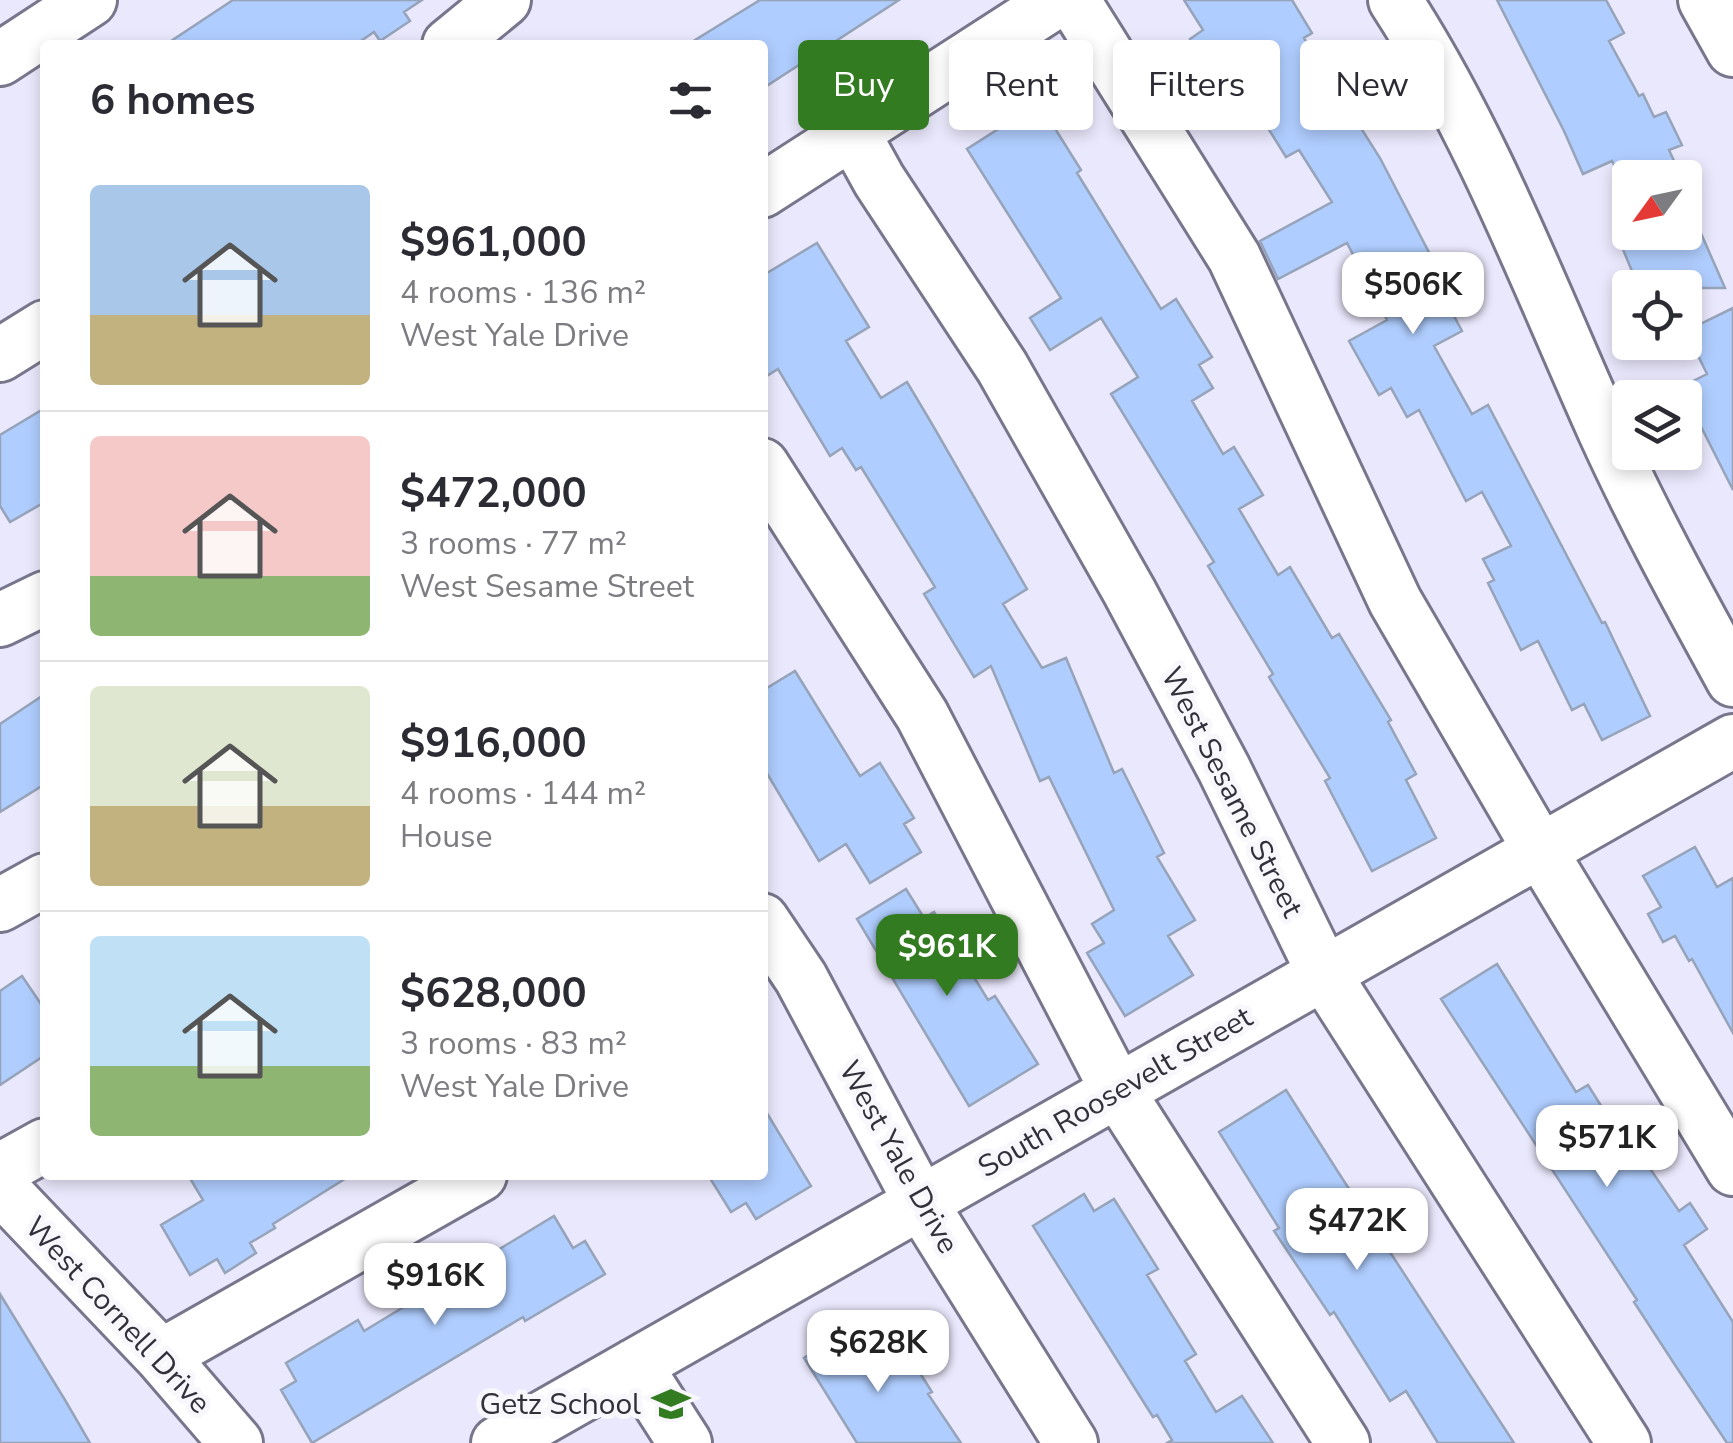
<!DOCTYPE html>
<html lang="en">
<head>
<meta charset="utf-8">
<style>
  :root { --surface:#fff; --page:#f7f7f7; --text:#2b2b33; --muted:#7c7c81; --line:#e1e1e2; --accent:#337b20 }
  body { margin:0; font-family:"Nunito Sans",sans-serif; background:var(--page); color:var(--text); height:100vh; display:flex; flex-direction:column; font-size:38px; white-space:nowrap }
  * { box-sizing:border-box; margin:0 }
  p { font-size:32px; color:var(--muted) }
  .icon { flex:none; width:55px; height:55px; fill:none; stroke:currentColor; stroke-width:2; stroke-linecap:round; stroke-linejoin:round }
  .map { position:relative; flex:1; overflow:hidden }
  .sheet { position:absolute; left:40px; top:40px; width:728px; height:1140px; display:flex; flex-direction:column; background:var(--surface); border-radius:10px; box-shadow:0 5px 15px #0003 }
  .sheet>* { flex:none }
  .banner { position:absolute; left:798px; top:40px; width:785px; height:90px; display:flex; gap:20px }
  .needle { width:65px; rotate:237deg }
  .controls { position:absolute; left:1612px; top:160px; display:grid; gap:20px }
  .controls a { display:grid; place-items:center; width:90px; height:90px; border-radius:10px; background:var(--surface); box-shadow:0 5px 15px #0003; font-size:50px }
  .price { position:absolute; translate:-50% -85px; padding:0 22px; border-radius:20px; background:#fff; color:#222; font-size:32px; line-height:65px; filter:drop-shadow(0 2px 5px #0008) }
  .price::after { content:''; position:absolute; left:50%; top:60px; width:30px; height:22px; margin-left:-15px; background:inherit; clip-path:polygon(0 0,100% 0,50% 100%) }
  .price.selected { background:var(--accent); color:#fff }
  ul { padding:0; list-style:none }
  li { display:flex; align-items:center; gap:30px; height:250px; padding:0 50px }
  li+li { border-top:2px solid var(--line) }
  li span { display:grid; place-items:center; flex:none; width:280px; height:200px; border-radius:10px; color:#555 }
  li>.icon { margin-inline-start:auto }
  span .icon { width:120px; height:120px; fill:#fffc; stroke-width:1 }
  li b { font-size:42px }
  h2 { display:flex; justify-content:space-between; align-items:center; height:120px; padding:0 50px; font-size:42px }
  .chip { padding:0 35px; border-radius:10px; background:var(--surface); box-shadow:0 5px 15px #0003; font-size:35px; line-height:90px }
  .chip.selected { background:var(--accent); color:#fff }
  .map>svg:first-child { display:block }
  .building { fill:#afcdfe; stroke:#96a3b9; stroke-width:2.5 }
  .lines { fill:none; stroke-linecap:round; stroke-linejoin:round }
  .minor-casing { stroke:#78768c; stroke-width:58 }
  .minor { stroke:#fff; stroke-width:52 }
  .labels { text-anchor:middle; stroke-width:10; stroke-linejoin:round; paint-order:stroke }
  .street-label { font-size:30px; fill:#32313b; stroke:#f7f7fc }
  .poi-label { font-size:30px; fill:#32313b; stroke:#f7f7fc; text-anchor:end }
</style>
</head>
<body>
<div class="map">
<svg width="1733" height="1443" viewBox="0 0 1733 1443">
  <rect width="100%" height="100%" fill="#eae8fc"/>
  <!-- building -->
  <path class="building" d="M233,0H422L404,12L410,21L380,41L374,32L355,45H165Z
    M760,0H899L762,89V45H687Z
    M1184,0H1292L1312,33L1304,38L1380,158L1435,264L1428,267L1462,331L1434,346L1472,414L1488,405L1602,623L1605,622L1650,716L1602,740L1584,704L1572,710L1538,641L1521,650L1488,583L1494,580L1483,559L1511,546L1482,492L1466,501L1419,410L1407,417L1391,388L1379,395L1349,341L1387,320L1347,243L1278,279L1260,241L1332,202L1299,150L1286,157L1238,80L1221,90L1190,39L1203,30Z
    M1497,0H1606L1624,33L1609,41L1639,96L1643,94L1654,117L1666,112L1682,145L1669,150L1682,178H1630V199L1612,161L1583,174L1564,131Z
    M1039,103L1081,170L1077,173L1161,309L1176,299L1212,357L1199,365L1213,388L1192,401L1223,454L1234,447L1263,495L1239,509L1278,575L1290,567L1332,638L1339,634L1391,720L1388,722L1416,774L1406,780L1436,838L1372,871L1325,781L1330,778L1269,677L1273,674L1208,566L1214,562L1111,394L1138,377L1101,318L1050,350L1030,318L1061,298L967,149Z
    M1685,197L1725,288H1639L1617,235L1630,230V232H1685Z
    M817,243L869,327L846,341L881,398L907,382L932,424L1027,589L1003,604L1042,668L1066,658L1114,773L1122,769L1164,853L1157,857L1195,920L1168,936L1193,975L1125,1016L1087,953L1104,943L1092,924L1114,910L1049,777L1040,781L991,666L974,677L924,594L935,587L861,467L856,470L842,448L830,456L778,369L762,379V276Z
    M1733,308V490L1681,387L1707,374L1686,331Z
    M45,408V502L10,522L0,506V435Z
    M795,671L860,776L880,763L914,818L904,824L921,852L870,883L846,844L819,861L762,765V691Z
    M45,694V784L0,812V724Z
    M1695,847L1717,887L1733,878V1033L1692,959L1689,961L1675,936L1663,942L1648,914L1661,907L1643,876Z
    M906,889L924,918L934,912L988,1000L995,996L1038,1064L969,1106L857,919Z
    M1497,964L1576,1092L1588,1085L1630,1152L1636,1148L1679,1211L1690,1203L1707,1229L1684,1245L1733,1322V1443H1727L1675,1365L1634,1302L1637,1300L1441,999Z
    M22,976L45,1010V1055L0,1085V991Z
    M1286,1090L1340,1175L1514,1443H1438L1406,1391L1390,1401L1334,1312L1330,1315L1274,1231L1279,1228L1219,1132Z
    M762,1105L811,1186L756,1219L746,1203L731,1212L708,1175H762Z
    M188,1175H351L273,1224L275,1228L250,1243L256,1253L225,1273L217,1259L190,1275L161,1225L203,1200Z
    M1084,1194L1094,1211L1114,1199L1158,1269L1147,1275L1196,1354L1185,1361L1216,1412L1242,1396L1273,1443H1167L1172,1440L1157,1415L1153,1417L1033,1226Z
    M554,1216L573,1248L585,1241L605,1274L525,1321L523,1317L312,1443L281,1390L296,1381L286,1363L358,1320L364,1331Z
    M0,1294L65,1400L90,1443H0Z
    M854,1327L879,1368L906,1351L932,1392L928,1394L961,1443H857L804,1358Z"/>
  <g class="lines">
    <!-- minor casing -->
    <g class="minor-casing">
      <path id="minor" d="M1073,0L1234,257L1395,601L1541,852L1733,1169
        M1395,0C1482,134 1539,285 1604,430C1643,516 1688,598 1733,680
        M1705,0L1733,50
        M449,45L504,0
        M0,59L90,0
        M853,133L879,180L1002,367L1129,591L1224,769L1324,974L1624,1443
        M762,191L1058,0
        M0,355L45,327
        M762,465L922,715L1117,1090L1343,1443
        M0,620L45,598
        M0,905L45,880
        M762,920L801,978L921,1203L1071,1443
        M0,1170L45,1145
        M0,1187L161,1356L236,1443
        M161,1356L480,1175
        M635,1365L685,1443
        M498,1443L1733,741"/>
    </g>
    <!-- minor -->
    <use href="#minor" class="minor"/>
  </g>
  <!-- icons -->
  <defs>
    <g id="school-bare" transform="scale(3)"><path d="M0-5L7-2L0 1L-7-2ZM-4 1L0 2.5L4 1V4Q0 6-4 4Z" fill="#337b20" stroke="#f7f7fc" stroke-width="2.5" paint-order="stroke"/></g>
  </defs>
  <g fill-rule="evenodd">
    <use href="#school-bare" x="671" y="1404"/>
  </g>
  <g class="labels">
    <!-- street labels -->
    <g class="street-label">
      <text transform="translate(1232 792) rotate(63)" y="10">West Sesame Street</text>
      <text transform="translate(1115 1092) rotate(-30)" y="10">South Roosevelt Street</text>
      <text transform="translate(899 1157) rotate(61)" y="10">West Yale Drive</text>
      <text transform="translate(118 1315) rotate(47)" y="10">West Cornell Drive</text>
    </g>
    <!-- poi labels -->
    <g class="poi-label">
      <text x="641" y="1414">Getz School</text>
    </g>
  </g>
</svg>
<div class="controls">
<a><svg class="needle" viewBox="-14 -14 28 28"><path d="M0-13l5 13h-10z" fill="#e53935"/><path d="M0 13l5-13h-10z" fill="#7c7c81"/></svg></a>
<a><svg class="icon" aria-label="locate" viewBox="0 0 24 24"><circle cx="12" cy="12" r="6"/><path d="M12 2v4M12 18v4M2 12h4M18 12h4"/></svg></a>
<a><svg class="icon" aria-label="layers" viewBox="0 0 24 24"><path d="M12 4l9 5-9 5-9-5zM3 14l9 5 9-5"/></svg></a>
</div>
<b class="price" style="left:1413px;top:337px">$506K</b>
<b class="price selected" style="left:947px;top:999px">$961K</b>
<b class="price" style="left:1607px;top:1190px">$571K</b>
<b class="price" style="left:1357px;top:1273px">$472K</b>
<b class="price" style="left:435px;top:1328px">$916K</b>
<b class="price" style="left:878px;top:1395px">$628K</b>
<div class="banner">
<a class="chip selected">Buy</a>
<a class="chip">Rent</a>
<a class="chip">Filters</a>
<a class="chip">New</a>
</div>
<section class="sheet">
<h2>6 homes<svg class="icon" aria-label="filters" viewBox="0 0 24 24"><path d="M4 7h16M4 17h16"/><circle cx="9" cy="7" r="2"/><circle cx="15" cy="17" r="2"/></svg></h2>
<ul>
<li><span style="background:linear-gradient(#a9c7e8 65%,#c2b280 0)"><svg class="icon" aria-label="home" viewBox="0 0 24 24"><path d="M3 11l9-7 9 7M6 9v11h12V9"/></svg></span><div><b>$961,000</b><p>4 rooms · 136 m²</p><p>West Yale Drive</p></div></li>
<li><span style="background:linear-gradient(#f6c9c9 70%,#8fb573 0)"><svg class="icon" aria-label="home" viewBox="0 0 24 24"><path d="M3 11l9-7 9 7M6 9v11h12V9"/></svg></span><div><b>$472,000</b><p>3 rooms · 77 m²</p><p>West Sesame Street</p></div></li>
<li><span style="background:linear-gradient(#dfe7d0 60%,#c2b280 0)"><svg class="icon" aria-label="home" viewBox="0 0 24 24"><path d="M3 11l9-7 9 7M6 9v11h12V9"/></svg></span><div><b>$916,000</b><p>4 rooms · 144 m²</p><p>House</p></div></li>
<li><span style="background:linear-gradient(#bfe0f5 65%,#8fb573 0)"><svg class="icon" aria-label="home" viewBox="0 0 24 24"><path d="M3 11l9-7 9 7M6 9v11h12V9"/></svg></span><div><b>$628,000</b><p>3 rooms · 83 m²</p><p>West Yale Drive</p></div></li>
</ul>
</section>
</div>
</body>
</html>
